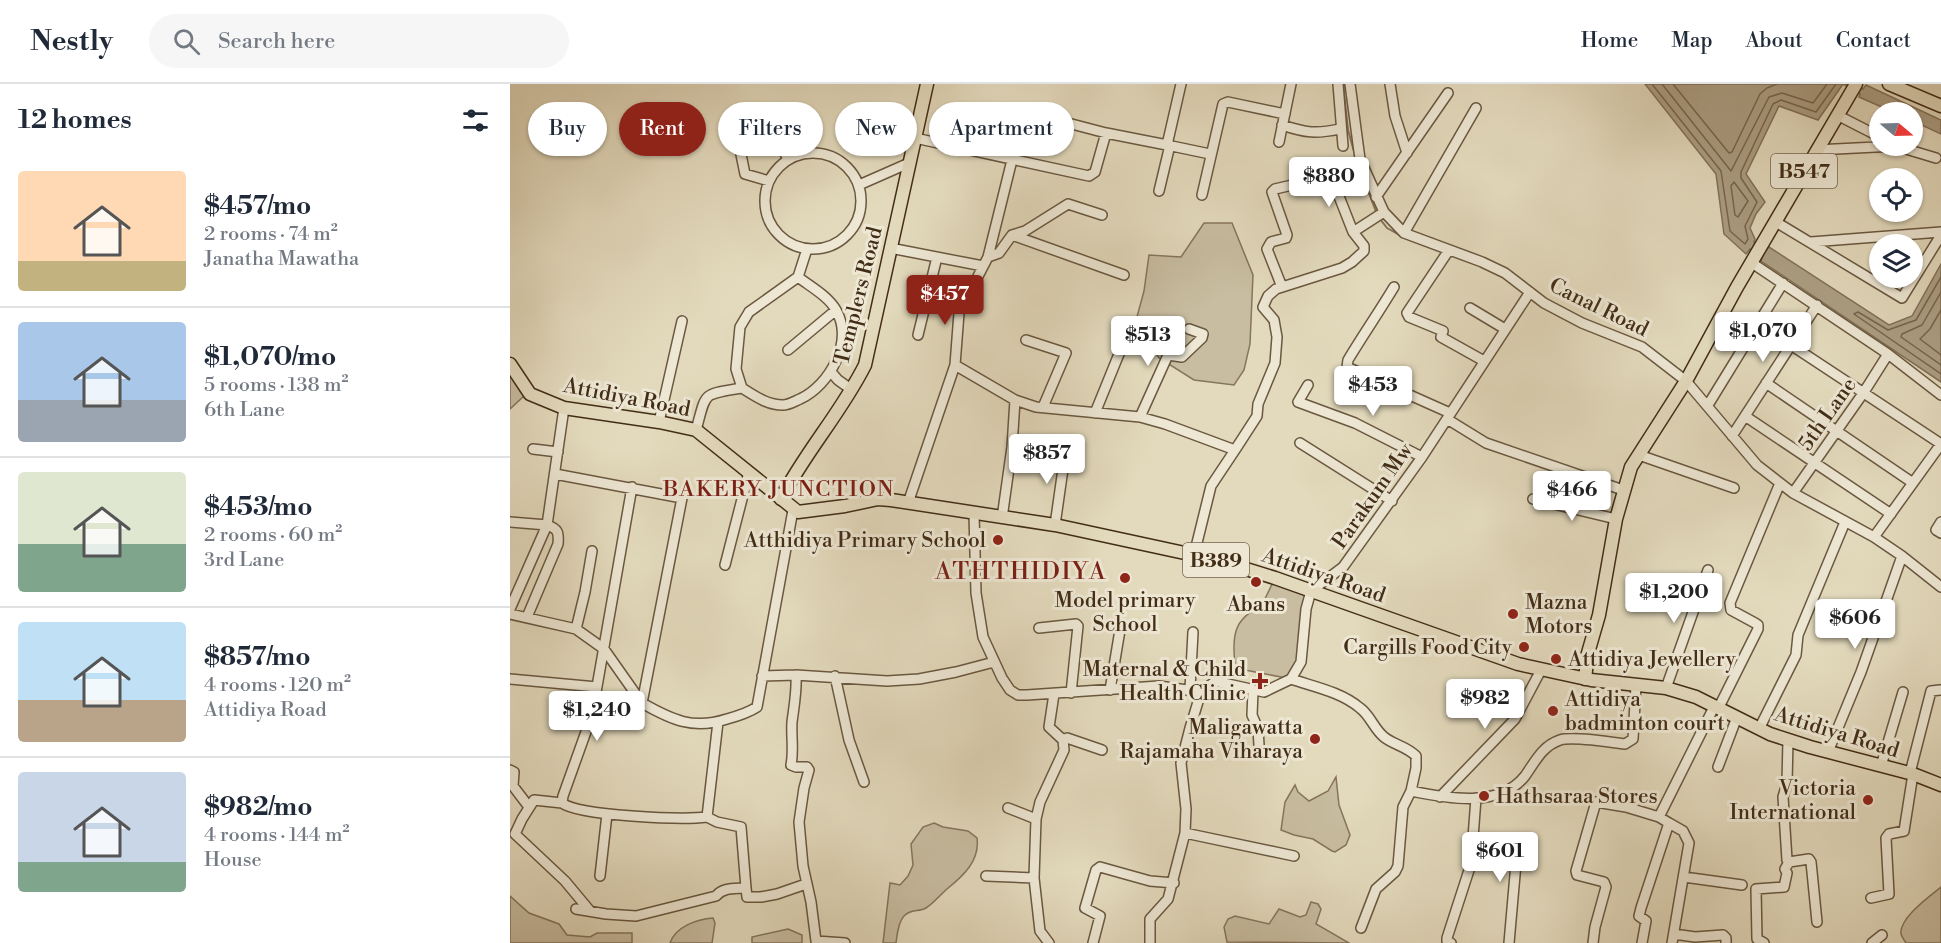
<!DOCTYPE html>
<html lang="en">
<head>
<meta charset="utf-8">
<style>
  :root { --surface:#fff; --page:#f6f6f7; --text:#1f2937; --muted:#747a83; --line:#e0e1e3; --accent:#8f2418 }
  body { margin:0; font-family:"Libre Bodoni",serif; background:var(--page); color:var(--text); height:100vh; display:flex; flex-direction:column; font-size:22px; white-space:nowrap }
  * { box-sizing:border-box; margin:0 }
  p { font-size:20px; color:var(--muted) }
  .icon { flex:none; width:33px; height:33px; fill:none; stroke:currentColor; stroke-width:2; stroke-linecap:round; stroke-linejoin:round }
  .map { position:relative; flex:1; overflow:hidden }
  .drawer { display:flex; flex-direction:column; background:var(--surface); width:510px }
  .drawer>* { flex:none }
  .hud { position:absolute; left:18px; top:18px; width:570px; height:54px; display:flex; gap:12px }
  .needle { width:39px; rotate:109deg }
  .buttons { position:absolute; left:1359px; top:18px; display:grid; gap:12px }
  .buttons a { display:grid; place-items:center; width:54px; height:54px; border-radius:50%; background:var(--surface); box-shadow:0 2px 4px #0004; font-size:30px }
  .price { position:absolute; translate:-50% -51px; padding:0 14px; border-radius:6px; background:#fff; color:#222; font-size:20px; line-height:39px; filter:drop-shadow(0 2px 3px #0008) }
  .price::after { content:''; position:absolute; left:50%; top:36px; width:18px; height:14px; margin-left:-9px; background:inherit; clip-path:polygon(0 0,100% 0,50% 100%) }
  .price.current { background:var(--accent); color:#fff }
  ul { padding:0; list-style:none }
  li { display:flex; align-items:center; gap:18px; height:150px; padding:0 18px }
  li+li { border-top:2px solid var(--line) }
  li span { display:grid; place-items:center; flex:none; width:168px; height:120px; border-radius:6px; color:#555 }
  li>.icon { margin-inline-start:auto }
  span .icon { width:72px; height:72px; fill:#fffc; stroke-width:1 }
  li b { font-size:26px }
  h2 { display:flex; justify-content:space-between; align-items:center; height:72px; padding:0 18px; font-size:26px }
  .pill { padding:0 21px; border-radius:27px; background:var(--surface); box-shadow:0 2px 4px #0004; font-size:21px; line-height:54px }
  .pill.current { background:var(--accent); color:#fff }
  header { display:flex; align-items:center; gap:36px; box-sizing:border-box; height:84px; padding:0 30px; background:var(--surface); border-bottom:2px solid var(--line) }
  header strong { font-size:28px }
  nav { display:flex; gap:33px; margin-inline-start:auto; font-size:21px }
  .search { width:420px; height:54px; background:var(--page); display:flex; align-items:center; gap:15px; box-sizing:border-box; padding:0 21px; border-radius:33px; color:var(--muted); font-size:22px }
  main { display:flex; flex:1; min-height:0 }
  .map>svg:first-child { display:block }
  .green { fill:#c8bda1; stroke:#85755c; stroke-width:1.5 }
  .water { fill:#ac9f84; stroke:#827158; stroke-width:1.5 }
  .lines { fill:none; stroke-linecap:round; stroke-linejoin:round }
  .shore { stroke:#77664d; stroke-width:1.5 }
  .stream { stroke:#827158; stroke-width:2 }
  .minor-casing { stroke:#6a5840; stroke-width:12 }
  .major-casing { stroke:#422d16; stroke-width:15 }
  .minor { stroke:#ede7d4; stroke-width:9 }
  .major { stroke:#e3dabd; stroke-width:12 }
  .poi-dot { fill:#8f2418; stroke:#ede7d4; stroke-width:2 }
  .labels { text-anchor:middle; stroke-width:6; stroke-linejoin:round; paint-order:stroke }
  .shield { fill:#ede7d4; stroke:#75654f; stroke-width:1.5 }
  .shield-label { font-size:20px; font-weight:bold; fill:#422d16 }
  .street-label { font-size:21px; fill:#422d16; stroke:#ede7d4 }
  .poi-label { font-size:21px; fill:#422d16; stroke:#ede7d4; text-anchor:end }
  .neighbourhood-label { font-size:22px; letter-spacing:1.5px; fill:#7a1f14; stroke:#ede7d4 }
  .quarter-label { font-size:24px; letter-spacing:1.5px; fill:#7a1f14; stroke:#ede7d4 }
</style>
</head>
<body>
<header>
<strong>Nestly</strong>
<div class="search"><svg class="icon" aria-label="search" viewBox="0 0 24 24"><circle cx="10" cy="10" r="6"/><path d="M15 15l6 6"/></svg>Search here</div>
<nav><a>Home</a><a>Map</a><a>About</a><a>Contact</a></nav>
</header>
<main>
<section class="drawer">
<h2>12 homes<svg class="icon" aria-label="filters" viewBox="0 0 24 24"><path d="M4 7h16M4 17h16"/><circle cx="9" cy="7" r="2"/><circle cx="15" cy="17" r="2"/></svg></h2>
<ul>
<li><span style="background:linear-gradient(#ffd9b3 75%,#c2b280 0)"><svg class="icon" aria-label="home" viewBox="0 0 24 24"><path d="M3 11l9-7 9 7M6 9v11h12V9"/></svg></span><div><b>$457/mo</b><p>2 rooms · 74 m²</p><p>Janatha Mawatha</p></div></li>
<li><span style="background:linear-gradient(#a9c7e8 65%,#9aa5b1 0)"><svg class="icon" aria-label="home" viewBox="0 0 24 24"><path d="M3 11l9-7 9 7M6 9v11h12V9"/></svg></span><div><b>$1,070/mo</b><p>5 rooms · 138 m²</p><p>6th Lane</p></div></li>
<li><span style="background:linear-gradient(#dfe7d0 60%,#7fa58c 0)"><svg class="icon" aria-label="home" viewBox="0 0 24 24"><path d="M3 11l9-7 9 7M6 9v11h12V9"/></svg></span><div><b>$453/mo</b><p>2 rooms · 60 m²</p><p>3rd Lane</p></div></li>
<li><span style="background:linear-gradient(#bfe0f5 65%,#b9a48a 0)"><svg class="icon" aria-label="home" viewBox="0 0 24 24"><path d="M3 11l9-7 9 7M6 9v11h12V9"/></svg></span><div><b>$857/mo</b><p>4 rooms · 120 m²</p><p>Attidiya Road</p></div></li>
<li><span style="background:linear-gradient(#c9d6e8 75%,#7fa58c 0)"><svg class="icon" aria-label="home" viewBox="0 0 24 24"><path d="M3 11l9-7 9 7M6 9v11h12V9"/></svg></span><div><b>$982/mo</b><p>4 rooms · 144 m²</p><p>House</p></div></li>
</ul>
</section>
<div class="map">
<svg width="1431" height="859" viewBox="0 0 1431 859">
  <rect width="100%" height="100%" fill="#e3dabd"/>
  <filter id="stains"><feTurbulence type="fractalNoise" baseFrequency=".00333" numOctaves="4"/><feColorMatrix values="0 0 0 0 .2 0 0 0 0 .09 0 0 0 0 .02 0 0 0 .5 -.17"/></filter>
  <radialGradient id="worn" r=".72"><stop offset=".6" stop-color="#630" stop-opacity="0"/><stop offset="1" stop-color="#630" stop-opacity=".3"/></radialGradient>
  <!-- green -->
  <path class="green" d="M694,139H722L743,191L740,260L734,286L724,301L684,296L649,274L625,240L634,207L639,171L671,173Z
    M4,291L14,312L0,325V293Z
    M765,494L801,507L791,578L781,595L725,584C723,555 721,535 751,523Z
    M826,693L829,721L840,751L836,761L825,768L822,767L803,755L784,751L771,746L775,718L785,701L788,708L799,717L818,707Z
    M424,739L433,743L458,747L467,754C470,777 453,792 437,805C430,811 424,819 416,824C409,828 400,825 394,832C388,838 387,851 386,859H373L380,799L390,801L398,792L403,781L401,760L413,743Z
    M1431,803V859H1396C1394,856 1392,853 1391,850C1389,834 1420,812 1431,803Z
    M0,812L19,829L49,840L57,851L80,853L87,849H122V859H0Z
    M801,818L808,820L811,825L806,840L839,859L717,858L714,843L718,835L725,832L759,840L769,825L790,833L796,831Z
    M203,834L205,839L202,859H160C165,843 187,835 203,834Z
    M278,845L292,851V859H242V853Z"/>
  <!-- water -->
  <path class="water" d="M1135,0H1344L1353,5L1356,1L1431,36V50L1403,37L1402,28H1383L1349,13L1350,10L1333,0L1308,36L1269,22L1236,90L1255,118L1246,130L1240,144L1245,155L1244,158L1256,166L1259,163L1379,241L1402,232L1431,180V298L1251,177L1253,171L1240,165L1236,170L1214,150L1206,90Z"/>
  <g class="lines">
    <!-- shore -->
    <path class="shore" d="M1142,0L1211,87L1220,147L1235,160L1238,155L1235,142L1247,118L1231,94V88L1263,20L1271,16L1306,28L1326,0
      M1152,0L1221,87L1259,13L1272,9L1303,19L1317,0
      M1163,0L1219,69L1222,68L1250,10L1257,4L1267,0
      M1224,98L1238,117L1228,133L1225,131L1221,102Z
      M1431,193L1406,236L1378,246L1348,228L1344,230L1431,290
      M1431,208L1412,241L1392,250L1391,253L1431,281
      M1431,226L1420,245L1410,255L1431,271"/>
    <!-- stream -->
    <path class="stream" d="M833,0L838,46L845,71
      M847,79L867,130
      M870,135L877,144L893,153"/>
    <!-- minor casing -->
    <g class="minor-casing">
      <path id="minor" d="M828,0L833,62
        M840,0L850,75L874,128L894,149L972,178L995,189L1034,219L1072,239L1132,263L1176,297L1247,381L1283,409L1364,453L1392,472L1431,503
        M880,0L885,32L897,69
        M1327,31L1370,53
        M554,38L596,49
        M772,41C796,49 806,50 830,45
        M405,54L579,92L585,88L596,49L657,61L671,0
        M769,58L781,0
        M657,61L700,70
        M1306,66L1386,62L1426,74
        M255 117a48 48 0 1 1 96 0a48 48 0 1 1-96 0Z
        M259,97L235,90L227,51L229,49L267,52L278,76
        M349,101L399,79
        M649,107L660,61
        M692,111L713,20L718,18L775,30
        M866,113L938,9
        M1266,138L1392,214L1431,151
        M843,148L874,128
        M894,149L966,24
        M502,151L614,191
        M1301,158L1431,148
        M380,164L473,182
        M939,166L897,229L899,233L933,247L931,253L974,277
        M478,173L489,169L502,151L515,147L558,120L592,131
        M1242,179L1378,270L1431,311
        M288,193L239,228L230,243L226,285L232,304C245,312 257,321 273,321C279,321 285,317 290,315C320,301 344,257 326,226C318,212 301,203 288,193L297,165
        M884,203C869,228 853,251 838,276L837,283L940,329
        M960,224L995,245
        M408,251L427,173
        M516,256L556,269L533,323
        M1281,261L1431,360
        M278,266L326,226
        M445,281L505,316L526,323L630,333L655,340L725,366L701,402L684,471
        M321,288L328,296L342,306
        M1256,299L1403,399
        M798,301L788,318L845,339L912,373
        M1198,321L1273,199
        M585,329L611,265
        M1235,332L1381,430
        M630,333L658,271L672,273L692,254L693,250L679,245
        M937,335L976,359L1113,406
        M149,338L172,237
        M186,346C197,307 191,311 232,304
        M1222,352L1307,221
        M790,359L882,417
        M23,365L48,368
        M725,366L747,332L748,320L765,279L767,253L764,236L753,223L758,212L766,205L832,184L842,178L854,167V162L843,148L821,92L765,105L762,108L777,151L776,154L761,158L757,165L772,203
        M1129,371L1224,404
        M45,390L172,414L132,619C162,636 183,646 217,635C228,632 238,629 247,623L283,426
        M122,403L82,631L53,712L52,719C69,732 173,736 197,733L208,638
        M1283,409L1354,308L1378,270
        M1023,415L1106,435
        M398,419L445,281L449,229L478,173L502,76
        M464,429L466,509L473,553L492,594L500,606L508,611H517L649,602L691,608
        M492,434L502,363L505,316
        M0,438L37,441L0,525
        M1431,438L1426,446L1431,449
        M545,441L556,364
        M1364,453L1431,360
        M82,467L75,508L66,545L94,565L132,619
        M215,481L239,388
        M0,530L66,545
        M17,533L48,460C49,448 48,445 37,441L54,324
        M529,544L566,540L568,542L561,609
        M286,591C287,607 284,622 282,638C281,653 284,666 281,681L286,683H297L299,686L294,704L289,738L293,782L301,818L306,857L335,859
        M252,592L286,591L377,597L409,595L446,588L484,578
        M325,592L339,656L354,698
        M0,595L87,603
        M781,595C805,603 831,608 850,624C860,631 864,645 874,653C884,661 896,662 906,672V684L901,707L893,723L888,782L885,788L866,805L851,844
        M1156,604L1198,486
        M680,605L683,548
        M600,606L610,546
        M743,607L742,631L748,645L749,661
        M1209,623L1248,545V541L1245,539L1221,526L1220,519L1270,399
        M1249,645L1286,571L1288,551L1335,438
        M553,656L557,654L592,666
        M1278,656L1277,699L1273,713L1277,776L1279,778L1299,775L1301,778L1307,838
        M1318,668L1351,588L1392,472
        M1371,682L1393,608
        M1208,683L1227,633
        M0,686L4,688L3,702L19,723
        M1400,689L1421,607L1430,606
        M901,707C936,714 989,725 1015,692C1025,678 1032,662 1050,656C1062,652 1100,658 1115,660L1123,655L1126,601
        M930,713L1005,635L1031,586
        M52,719L24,716L12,735L5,750L55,797L80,827
        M498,724L526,735
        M197,733L207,738L231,743L236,804
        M1159,739L1173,747L1179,759L1162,859
        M675,749L784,772
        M964,753L1005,762L1007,768L999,859
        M90,792L97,730
        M476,792L524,794
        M1174,793L1232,801
        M1361,814L1379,810L1376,754L1379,750L1394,747L1403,690
        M66,825L96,830L126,832L206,812C213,803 225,805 236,804L237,813H251L267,810L296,800
        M1164,850L1185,853L1213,851L1216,854V859
        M539,859L530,847L524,794L526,735L530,718L554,666L553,656L539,643L544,610
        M583,859L590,832L575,824L586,786L590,783L640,797L664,799
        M640,859V835L658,815L675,749L676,725L671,679L680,644L691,608L703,599L709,598L754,608L781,595L791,578L796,525L801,507L833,483L912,373L1020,208
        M941,859L937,857V854L961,780L966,714
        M1083,859L1085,843L1096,803L1094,798L1067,791L1066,787L1086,718L1116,723L1149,733
        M1132,859L1136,837L1129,832L1131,824L1159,739L1149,733L1205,621
        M1254,859L1247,855L1246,805L1274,803L1277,789L1275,785L1279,778
        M1362,859L1372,851"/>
    </g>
    <!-- major casing -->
    <g class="major-casing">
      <path id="major" d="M1379,0L1431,22
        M0,280L20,310L54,324L149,338L186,346L288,428L335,422L368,415L381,416L545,441L707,476L765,494L1008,580L1081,596L1156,604L1186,613L1260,650L1300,663L1403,690L1431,701
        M271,415C295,368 331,329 355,281L417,0
        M1075,595L1078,569L1089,531L1106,435L1121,383L1176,297L1227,203L1346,0"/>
    </g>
    <!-- minor -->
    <use href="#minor" class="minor"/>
    <!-- major -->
    <use href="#major" class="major"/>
  </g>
  <!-- markers -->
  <g class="poi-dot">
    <circle cx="488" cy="456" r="6"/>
    <circle cx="615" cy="494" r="6"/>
    <circle cx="746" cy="498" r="6"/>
    <circle cx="1003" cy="530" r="6"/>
    <circle cx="1014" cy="563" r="6"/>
    <circle cx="1046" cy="575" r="6"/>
    <path d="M747 588h6v6h6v6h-6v6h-6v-6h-6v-6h6z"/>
    <circle cx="1043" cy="627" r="6"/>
    <circle cx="805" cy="655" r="6"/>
    <circle cx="974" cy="712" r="6"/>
    <circle cx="1358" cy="716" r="6"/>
  </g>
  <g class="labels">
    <!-- shield labels -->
    <g class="shield">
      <rect x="1261" y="70" width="66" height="34" rx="4.5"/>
      <rect x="673" y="459" width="66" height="34" rx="4.5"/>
    </g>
    <g class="shield-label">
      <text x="1294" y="94">B547</text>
      <text x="706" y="483">B389</text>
    </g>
    <!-- street labels -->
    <g class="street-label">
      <text transform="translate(348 212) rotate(-76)" y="7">Templers Road</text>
      <text transform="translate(1089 223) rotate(26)" y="7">Canal Road</text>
      <text transform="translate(117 313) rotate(11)" y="7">Attidiya Road</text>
      <text transform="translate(1317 330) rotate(-55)" y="7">5th Lane</text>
      <text transform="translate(862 412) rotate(-55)" y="7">Parakum Mw</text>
      <text transform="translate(814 491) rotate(19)" y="7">Attidiya Road</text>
      <text transform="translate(1327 648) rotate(17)" y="7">Attidiya Road</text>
    </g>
    <!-- poi labels -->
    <g class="poi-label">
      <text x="476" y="463">Atthidiya Primary School</text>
      <text x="615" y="523" text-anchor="middle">Model primary<tspan x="615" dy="24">School</tspan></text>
      <text x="1015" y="525" text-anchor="start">Mazna<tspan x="1015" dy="24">Motors</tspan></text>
      <text x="746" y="527" text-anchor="middle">Abans</text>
      <text x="1002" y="570">Cargills Food City</text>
      <text x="1058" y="582" text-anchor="start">Attidiya Jewellery</text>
      <text x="736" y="592">Maternal &amp; Child<tspan x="736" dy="24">Health Clinic</tspan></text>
      <text x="1055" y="622" text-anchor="start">Attidiya<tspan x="1055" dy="24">badminton court</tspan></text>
      <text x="793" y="650">Maligawatta<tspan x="793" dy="24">Rajamaha Viharaya</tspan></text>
      <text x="1346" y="711">Victoria<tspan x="1346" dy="24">International</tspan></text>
      <text x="986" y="719" text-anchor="start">Hathsaraa Stores</text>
    </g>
    <!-- neighbourhood labels -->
    <g class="neighbourhood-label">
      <text x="269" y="412">BAKERY JUNCTION</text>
    </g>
    <!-- quarter labels -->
    <g class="quarter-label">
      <text x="511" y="495">ATHTHIDIYA</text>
    </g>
  </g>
  <rect width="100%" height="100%" filter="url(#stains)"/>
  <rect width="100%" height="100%" fill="url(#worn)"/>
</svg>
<div class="buttons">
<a><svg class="needle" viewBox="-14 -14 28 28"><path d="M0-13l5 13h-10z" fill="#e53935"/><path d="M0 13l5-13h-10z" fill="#747a83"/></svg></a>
<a><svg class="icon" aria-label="locate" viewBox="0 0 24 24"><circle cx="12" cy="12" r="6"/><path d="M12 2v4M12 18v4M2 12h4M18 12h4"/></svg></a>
<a><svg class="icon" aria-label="layers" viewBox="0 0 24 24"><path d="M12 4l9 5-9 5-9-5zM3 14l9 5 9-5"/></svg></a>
</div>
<b class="price" style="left:819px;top:124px">$880</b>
<b class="price current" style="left:435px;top:242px">$457</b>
<b class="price" style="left:1253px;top:279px">$1,070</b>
<b class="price" style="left:638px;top:283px">$513</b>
<b class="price" style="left:863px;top:333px">$453</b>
<b class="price" style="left:537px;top:401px">$857</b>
<b class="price" style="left:1062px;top:438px">$466</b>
<b class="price" style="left:1164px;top:540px">$1,200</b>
<b class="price" style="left:1345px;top:566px">$606</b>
<b class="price" style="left:975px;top:646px">$982</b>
<b class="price" style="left:87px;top:658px">$1,240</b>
<b class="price" style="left:990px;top:799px">$601</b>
<div class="hud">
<a class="pill">Buy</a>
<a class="pill current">Rent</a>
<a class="pill">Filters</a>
<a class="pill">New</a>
<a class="pill">Apartment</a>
</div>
</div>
</main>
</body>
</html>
